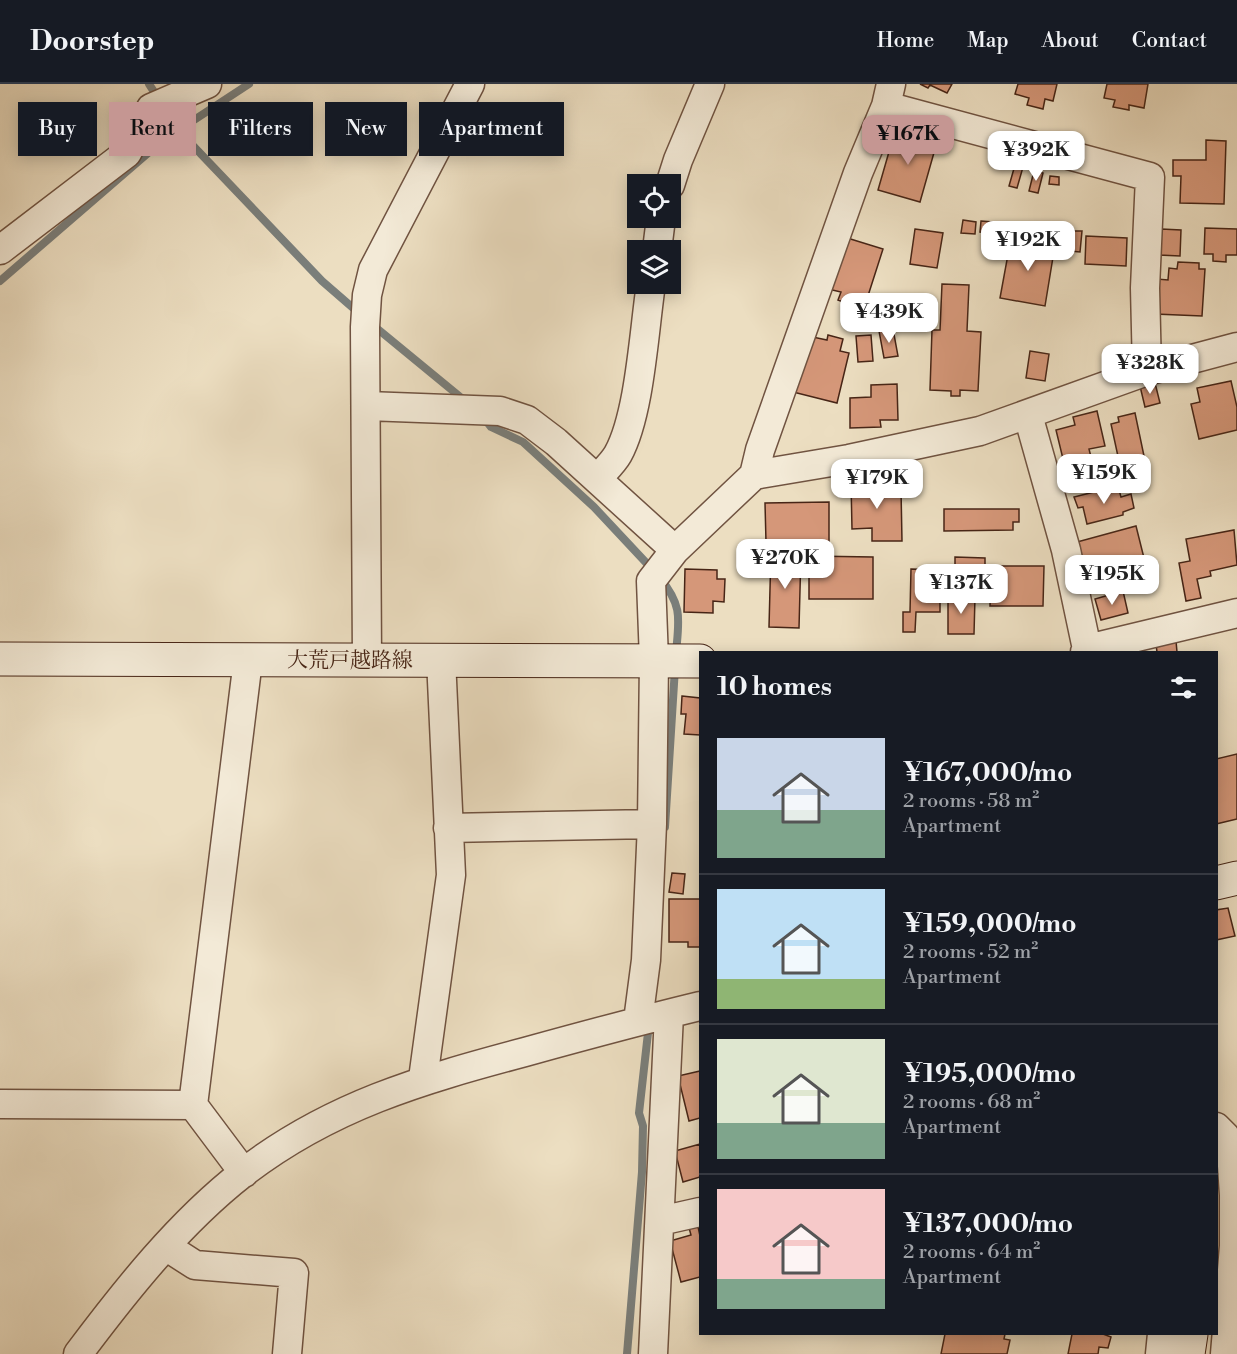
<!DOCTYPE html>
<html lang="en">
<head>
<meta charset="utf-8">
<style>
  :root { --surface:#171b24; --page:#242831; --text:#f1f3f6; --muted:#9ea1a6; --line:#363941; --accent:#c59692 }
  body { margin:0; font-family:"Libre Bodoni","Noto Serif JP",serif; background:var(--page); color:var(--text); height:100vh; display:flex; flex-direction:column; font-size:22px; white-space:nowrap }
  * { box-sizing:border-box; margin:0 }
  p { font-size:20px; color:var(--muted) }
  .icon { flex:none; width:33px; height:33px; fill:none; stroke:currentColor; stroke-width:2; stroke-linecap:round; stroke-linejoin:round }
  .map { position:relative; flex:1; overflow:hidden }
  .side { position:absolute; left:699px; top:567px; width:519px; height:684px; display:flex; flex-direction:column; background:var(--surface); border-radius:0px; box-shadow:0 3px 15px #0003 }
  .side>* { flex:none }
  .banner { position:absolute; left:18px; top:18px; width:570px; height:54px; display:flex; gap:12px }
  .buttons { position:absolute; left:627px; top:90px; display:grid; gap:12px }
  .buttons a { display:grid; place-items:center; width:54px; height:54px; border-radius:0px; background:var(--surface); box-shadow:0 3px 15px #0003; font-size:30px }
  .price { position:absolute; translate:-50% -51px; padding:0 14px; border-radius:12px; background:#fff; color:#222; font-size:20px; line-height:39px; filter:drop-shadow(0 2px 3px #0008) }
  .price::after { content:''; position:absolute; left:50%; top:36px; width:18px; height:14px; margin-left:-9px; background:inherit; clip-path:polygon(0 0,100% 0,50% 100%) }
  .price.current { background:var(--accent); color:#111 }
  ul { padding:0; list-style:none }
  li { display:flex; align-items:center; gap:18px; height:150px; padding:0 18px }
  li+li { border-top:2px solid var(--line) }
  li span { display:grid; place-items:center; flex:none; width:168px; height:120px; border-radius:0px; color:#555 }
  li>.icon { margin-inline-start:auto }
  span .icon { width:72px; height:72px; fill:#fffc; stroke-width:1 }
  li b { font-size:26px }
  h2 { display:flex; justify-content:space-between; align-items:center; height:72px; padding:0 18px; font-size:26px }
  .pill { padding:0 21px; border-radius:0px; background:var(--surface); box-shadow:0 3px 15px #0003; font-size:21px; line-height:54px }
  .pill.current { background:var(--accent); color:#111 }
  header { display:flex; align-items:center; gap:36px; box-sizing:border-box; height:84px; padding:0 30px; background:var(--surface); border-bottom:2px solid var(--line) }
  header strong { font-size:28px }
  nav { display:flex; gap:33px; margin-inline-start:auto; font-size:21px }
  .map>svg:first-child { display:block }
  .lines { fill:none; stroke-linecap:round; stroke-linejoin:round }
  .stream { stroke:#7a7e7a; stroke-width:8 }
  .building { fill:#d59779; stroke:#472516; stroke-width:1.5 }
  .street-casing { stroke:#705341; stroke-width:31 }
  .secondary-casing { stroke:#472516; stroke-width:35 }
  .street { stroke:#f3ead7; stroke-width:28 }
  .secondary { stroke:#f3ead7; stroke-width:33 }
  .labels { text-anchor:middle; stroke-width:6; stroke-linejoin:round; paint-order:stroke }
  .street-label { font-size:21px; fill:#472516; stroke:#f3ead7 }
</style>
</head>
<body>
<header>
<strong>Doorstep</strong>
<nav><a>Home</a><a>Map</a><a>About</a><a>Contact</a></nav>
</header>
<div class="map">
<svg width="1237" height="1270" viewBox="0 0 1237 1270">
  <rect width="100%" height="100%" fill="#ecdec1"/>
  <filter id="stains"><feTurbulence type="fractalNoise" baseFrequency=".00333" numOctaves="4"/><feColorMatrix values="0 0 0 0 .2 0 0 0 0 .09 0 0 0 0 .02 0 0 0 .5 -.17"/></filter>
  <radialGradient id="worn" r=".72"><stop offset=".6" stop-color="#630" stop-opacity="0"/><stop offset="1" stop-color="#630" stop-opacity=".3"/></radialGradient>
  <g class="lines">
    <!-- stream -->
    <path class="stream" d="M149,0L158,14
      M164,24L178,46L322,197L360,230
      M0,197L162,57L249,0
      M374,242L464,316
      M484,334L491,343L523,358L594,423L652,485
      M660,494C683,522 679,535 676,569
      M665,743L675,584
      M627,1270L642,1088L643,1042L639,1029L649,940"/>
  </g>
  <!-- building -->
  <path class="building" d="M920,0H952L947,9L930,1L928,4Z
    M1018,0H1057L1053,17L1045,15L1043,25L1027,21L1029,14L1015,10Z
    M1107,0H1148L1144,24L1129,21V26L1113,23L1115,16L1104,14Z
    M895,47L937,58L920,118L878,106Z
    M1206,56L1226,57L1224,120L1180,119L1181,92H1173V76H1206Z
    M1015,81L1023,83L1017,104L1009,102Z
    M1034,87L1043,89L1038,109L1029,107Z
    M1050,92L1059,93V101L1049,100Z
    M963,136L976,138L975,150L961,149Z
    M981,137L993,138L992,149L980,148Z
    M1205,144L1237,145V171H1226V178L1213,177V170H1204Z
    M915,145L943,149L937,184L910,180Z
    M1161,145L1181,146L1180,172L1159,171Z
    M1071,147H1082L1080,168L1070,167Z
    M1086,152L1127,154L1126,182L1085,180Z
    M844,153L883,165L866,218L852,214L851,221L838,216L841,208L828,205Z
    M1011,154L1055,161L1045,222L1000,214Z
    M1178,178L1199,179V185H1205L1202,232L1155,230L1157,195L1168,196L1169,184L1177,185Z
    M942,200L969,201L967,247L981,248L978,307L960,306V312H951V307L930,306L932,246H940Z
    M893,245L898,272L884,274L879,247Z
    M828,251L843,255L840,267L849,269L837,319L793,308L813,253L827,256Z
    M871,251L873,277L858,278L856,252Z
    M1030,267L1049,270L1045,297L1026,294Z
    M1231,297L1237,323V346L1199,355L1191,320L1200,318L1197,304Z
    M1155,299L1160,319L1145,323L1140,302Z
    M897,300L898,336H880L881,343L850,344V314L871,313V301Z
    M1097,327L1105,362L1089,365L1091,373L1064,379L1056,346L1075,341L1073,333Z
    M1135,329L1144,372L1119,377L1111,340L1119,338L1118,333Z
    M1092,383L1095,403L1067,408L1063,388Z
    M851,398H890V405H901L902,457H872V444L852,445Z
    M1118,402L1121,413L1131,410L1134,424L1123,428V431L1087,440L1083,423L1078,424L1074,413Z
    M829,418V458H766L765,419Z
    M944,425H1019V438H1013V446L944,447Z
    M1136,442L1145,478L1092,492L1088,478L1083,479L1077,458Z
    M1234,446L1237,481L1210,487L1211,492L1197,495L1201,514L1186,517L1179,479L1190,477L1186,455Z
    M771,467L801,468L799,544L769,543Z
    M809,472L873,473V515H809Z
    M955,473L985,474V506L954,505V501H949V483H955Z
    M991,482H1044L1043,522H990Z
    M685,485L717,486V495H725L724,518L713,517V529L684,528Z
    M911,485L940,486V528H916L915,548H903V528H910Z
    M1123,507L1128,529L1101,536L1095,515Z
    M948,512L975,513L974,550H948Z
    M1176,557L1177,568H1157L1156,560Z
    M682,612L700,614V651L684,650L686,630H681Z
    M1237,670V735L1216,740V675Z
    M672,789L685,790L683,810L669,808Z
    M669,815H700V863H688V858H669Z
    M1228,824L1235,852L1216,856V826Z
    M700,987V1034L689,1037L678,992Z
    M700,1060V1093L683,1098L675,1067Z
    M697,1138L700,1152V1193L681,1198L670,1157L691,1151L688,1140Z
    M945,1250H1005L1004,1255L1010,1256L1007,1270H941Z
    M1072,1250H1103L1111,1253L1108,1264L1099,1263L1098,1270H1068Z"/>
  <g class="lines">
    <!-- street casing -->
    <g class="street-casing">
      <path id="street" d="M886,22L1150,93L1145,204L1147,287
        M670,101L678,76L710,0
        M0,166L127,69L151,24L207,0
        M657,166L661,134
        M367,322L500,327L527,336L556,358L675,466
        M1028,331L1066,466L1087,565L1085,568
        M754,391L760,366L858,89L886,22L891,0
        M597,395C604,387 613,379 618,370C640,330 644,246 651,200
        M1087,565L1237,529
        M367,576L365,243L367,211L373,186L470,0
        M448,744L652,740
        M638,937L646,876L652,740L654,576L651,497L675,466L754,391L849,375L980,347L1147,287L1237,263
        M423,995L451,791L441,575
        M0,1020L193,1021
        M1216,1043L1225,1052L1231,1067L1234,1111V1162L1225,1270
        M244,1089L193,1021L248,576
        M660,1137L700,1128
        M167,1163L195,1181L294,1189L287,1270
        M78,1270C126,1206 179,1139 243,1089C330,1022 420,996 525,968C583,952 642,936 700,922
        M653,1270L669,930
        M1160,1270L1162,1250"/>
    </g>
    <!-- secondary casing -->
    <g class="secondary-casing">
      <path id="secondary" d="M0,575L700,577
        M1216,799L1237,794
        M1188,1270L1191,1250"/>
    </g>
    <!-- street -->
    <use href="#street" class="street"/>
    <!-- secondary -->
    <use href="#secondary" class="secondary"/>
  </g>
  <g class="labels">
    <!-- street labels -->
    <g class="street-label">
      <text x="350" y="583">大荒戸越路線</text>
    </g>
  </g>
  <rect width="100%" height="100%" filter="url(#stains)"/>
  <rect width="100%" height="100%" fill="url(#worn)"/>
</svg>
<div class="buttons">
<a><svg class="icon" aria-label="locate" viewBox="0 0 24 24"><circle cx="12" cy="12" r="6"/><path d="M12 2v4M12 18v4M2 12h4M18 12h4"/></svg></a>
<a><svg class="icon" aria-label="layers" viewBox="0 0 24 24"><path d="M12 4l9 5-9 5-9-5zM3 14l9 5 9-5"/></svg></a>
</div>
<b class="price current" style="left:908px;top:82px">¥167K</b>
<b class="price" style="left:1036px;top:98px">¥392K</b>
<b class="price" style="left:1028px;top:188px">¥192K</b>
<b class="price" style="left:889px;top:260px">¥439K</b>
<b class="price" style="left:1150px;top:311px">¥328K</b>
<b class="price" style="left:1104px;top:421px">¥159K</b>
<b class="price" style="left:877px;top:426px">¥179K</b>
<b class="price" style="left:785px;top:506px">¥270K</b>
<b class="price" style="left:1112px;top:522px">¥195K</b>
<b class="price" style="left:961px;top:531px">¥137K</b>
<div class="banner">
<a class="pill">Buy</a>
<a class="pill current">Rent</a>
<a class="pill">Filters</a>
<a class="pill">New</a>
<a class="pill">Apartment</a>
</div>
<section class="side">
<h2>10 homes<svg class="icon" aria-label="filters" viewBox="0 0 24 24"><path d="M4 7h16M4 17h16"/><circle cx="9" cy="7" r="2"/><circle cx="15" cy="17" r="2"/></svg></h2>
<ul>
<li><span style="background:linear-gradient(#c9d6e8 60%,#7fa58c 0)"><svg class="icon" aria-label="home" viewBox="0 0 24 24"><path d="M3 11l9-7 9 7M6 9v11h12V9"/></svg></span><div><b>¥167,000/mo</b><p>2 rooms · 58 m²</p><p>Apartment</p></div></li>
<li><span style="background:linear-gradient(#bfe0f5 75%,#8fb573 0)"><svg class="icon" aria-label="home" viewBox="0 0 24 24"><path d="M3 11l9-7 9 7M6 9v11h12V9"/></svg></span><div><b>¥159,000/mo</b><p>2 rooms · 52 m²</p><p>Apartment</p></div></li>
<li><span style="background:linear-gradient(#dfe7d0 70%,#7fa58c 0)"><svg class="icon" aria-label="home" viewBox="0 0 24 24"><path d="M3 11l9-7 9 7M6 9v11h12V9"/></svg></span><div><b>¥195,000/mo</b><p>2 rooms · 68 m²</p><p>Apartment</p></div></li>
<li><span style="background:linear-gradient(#f6c9c9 75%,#7fa58c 0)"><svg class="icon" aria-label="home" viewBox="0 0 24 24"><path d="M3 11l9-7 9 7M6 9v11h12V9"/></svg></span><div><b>¥137,000/mo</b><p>2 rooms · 64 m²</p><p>Apartment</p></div></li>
</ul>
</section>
</div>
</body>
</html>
